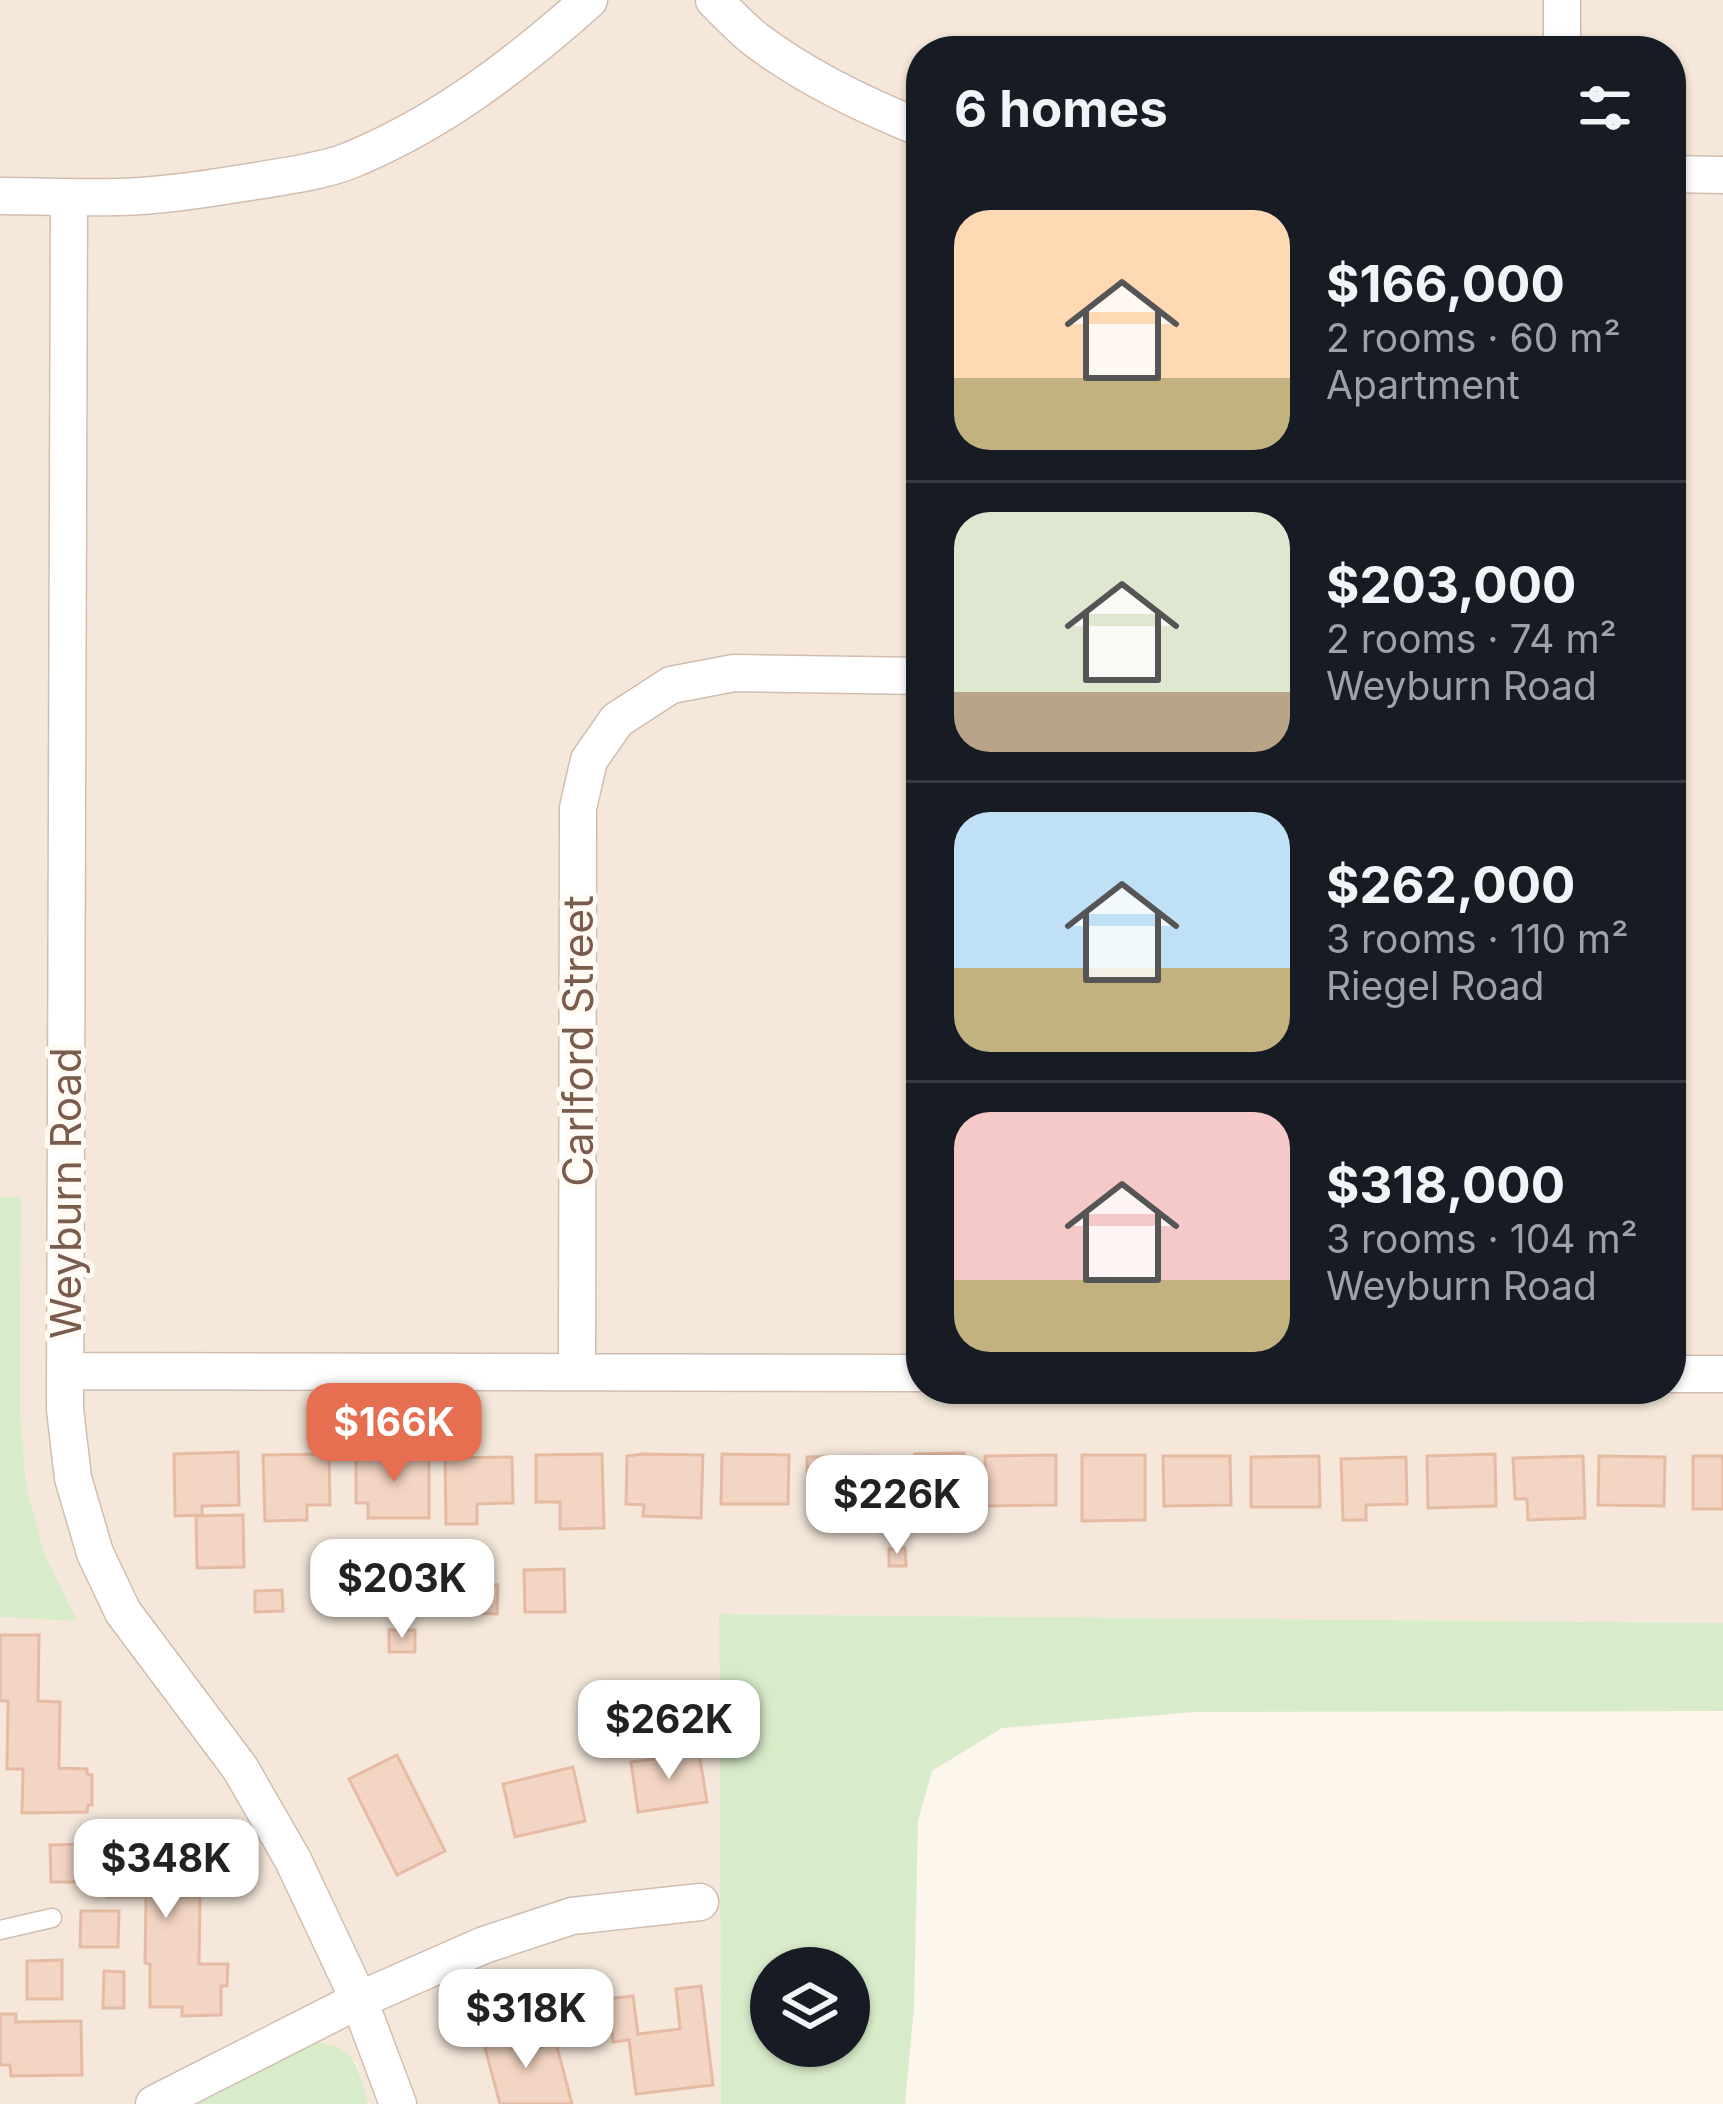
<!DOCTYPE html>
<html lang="en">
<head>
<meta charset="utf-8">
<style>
  :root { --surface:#171b24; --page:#242831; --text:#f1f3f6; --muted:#9ea1a6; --line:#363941; --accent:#e76f51 }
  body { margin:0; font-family:Inter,sans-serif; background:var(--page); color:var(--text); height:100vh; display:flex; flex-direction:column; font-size:45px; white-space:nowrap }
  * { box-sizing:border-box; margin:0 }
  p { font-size:39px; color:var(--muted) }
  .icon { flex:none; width:66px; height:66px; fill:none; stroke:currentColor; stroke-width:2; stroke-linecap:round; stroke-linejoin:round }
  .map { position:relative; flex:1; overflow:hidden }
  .drawer { position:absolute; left:906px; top:36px; width:780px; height:1368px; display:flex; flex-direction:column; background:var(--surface); border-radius:48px; box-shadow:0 3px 9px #0004 }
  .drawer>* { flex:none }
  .tools { position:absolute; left:750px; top:1947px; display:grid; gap:24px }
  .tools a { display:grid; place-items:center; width:120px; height:120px; border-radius:50%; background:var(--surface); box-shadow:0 3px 9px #0004; font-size:60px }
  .price { position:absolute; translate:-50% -102px; padding:0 27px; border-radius:24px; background:#fff; color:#222; font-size:39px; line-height:78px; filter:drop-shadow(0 3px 6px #0008) }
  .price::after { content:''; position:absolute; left:50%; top:72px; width:36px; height:27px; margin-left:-18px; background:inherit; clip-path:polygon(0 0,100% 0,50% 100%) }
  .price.selected { background:var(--accent); color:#fff }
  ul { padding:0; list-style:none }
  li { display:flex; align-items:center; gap:36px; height:300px; padding:0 48px }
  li+li { border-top:3px solid var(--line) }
  li span { display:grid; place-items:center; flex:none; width:336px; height:240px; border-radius:36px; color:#555 }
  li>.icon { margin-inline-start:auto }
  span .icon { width:144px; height:144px; fill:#fffc; stroke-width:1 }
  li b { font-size:51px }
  h2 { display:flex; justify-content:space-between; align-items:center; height:144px; padding:0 48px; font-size:51px }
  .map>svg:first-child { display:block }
  .residential { fill:#f5e8da; fill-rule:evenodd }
  .green { fill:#d8ecc9; fill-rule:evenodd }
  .building { fill:#f3d5c3; stroke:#e6bba3; stroke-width:3 }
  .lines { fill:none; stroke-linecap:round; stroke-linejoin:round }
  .service-casing { stroke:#d1beb0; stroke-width:21 }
  .minor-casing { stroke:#d1beb0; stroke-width:39 }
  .service { stroke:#fff; stroke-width:18 }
  .minor { stroke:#fff; stroke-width:36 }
  .labels { text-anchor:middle; stroke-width:10; stroke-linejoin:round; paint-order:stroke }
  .street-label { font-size:42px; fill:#7a5c4d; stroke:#fffaf3 }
</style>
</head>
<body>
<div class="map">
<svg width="1723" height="2104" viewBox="0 0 1723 2104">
  <rect width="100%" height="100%" fill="#fdf6ec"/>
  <!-- residential -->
  <path class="residential" d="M0,0H1723V1623L719,1614L721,2104H368L357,2063L314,2043L196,2104H0V1617L76,1620L44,1553L26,1484L20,1411L21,1198L0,1197ZM921,51H1671V1389H921Z"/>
  <!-- green -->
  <path class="green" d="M0,1197H21L20,1411L26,1484L44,1553L77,1621L0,1617Z
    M719,1614L1723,1623V1711L1195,1712L1002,1728L932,1771L918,1821L914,2007L905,2104H721ZM849,1968V2046H771V1968Z
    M313,2043C356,2043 359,2070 368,2104H196Z"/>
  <!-- building -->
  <path class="building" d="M238,1452L239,1505L202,1506V1515L175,1516L174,1454Z
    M964,1453L965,1520L915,1521V1454Z
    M329,1454L330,1505H307V1520L265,1521L263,1455Z
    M429,1454V1518H368V1503H356V1455Z
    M602,1454L604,1528L560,1529V1502H536V1455Z
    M643,1454L703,1455L701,1518L643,1516L644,1505L626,1504L627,1456Z
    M722,1454L789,1455L788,1504H721Z
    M1495,1454L1496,1506L1428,1508L1427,1456Z
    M1056,1455V1505L986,1506L985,1456Z
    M1082,1455H1145V1520L1082,1521Z
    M876,1456L877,1505L808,1506L807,1457Z
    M1163,1456H1230L1231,1505L1164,1506Z
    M1319,1456L1320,1507H1251V1457Z
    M1583,1456L1585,1518L1528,1520L1527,1499H1515L1513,1458Z
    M1599,1456L1665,1457L1664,1506L1598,1505Z
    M1693,1456H1723V1509H1693Z
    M512,1457L513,1503L477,1504V1524H446L445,1458Z
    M1406,1457L1407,1504L1366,1505V1520H1343L1341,1459Z
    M243,1515L244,1567L197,1568L196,1516Z
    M905,1548L906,1566H889V1549Z
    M564,1569L565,1612H525L524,1570Z
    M438,1571H474V1611L437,1610Z
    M476,1584L498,1585L497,1614L474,1613Z
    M282,1590L283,1611L255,1612V1591Z
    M389,1630H415V1652H389Z
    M0,1635H39L38,1701L60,1702L59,1768L87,1769V1774L92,1775V1805H88L87,1812L22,1813L23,1769H7L8,1701H0Z
    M699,1753L707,1802L638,1812L631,1762Z
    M397,1755L445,1851L397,1875L349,1779Z
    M573,1767L585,1821L515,1837L503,1784Z
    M109,1830H180L178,1897H200L199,1964H228L227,1986H221V2015L182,2016V2007H150V1964L145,1963L146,1897H107Z
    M85,1844V1882H51L50,1845Z
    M81,1911H119L118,1947H80Z
    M62,1960V1999H27V1961Z
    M104,1971L124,1972V2008H103Z
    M701,1986L713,2085L636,2094L629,2040L613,2042L608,1999L633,1996L638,2034L680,2029L676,1989Z
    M0,2014H16V2022L81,2021L82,2075L11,2076L10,2065H0Z
    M525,2028L531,2050L556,2043L572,2104H500L483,2040Z"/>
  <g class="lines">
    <!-- service casing -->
    <g class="service-casing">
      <path id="service" d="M0,1930L52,1918"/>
    </g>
    <!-- minor casing -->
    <g class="minor-casing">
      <path id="minor" d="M714,0C727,13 740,27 755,39C805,77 863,105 921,128
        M1562,51V0
        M1671,174L1723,175
        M0,196C40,196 80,198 119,197C165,196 211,188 256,181C285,176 318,172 346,162C438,125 515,66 589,0
        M69,197L65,1409L73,1478L95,1553L123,1612L240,1768L293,1860L359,2000L398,2104
        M66,1371L921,1373
        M577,1372L578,808L589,760L617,720L671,685L734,673L921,676
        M1671,1374H1723
        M154,2104L359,2000L484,1945L572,1916L700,1902"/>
    </g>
    <!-- service -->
    <use href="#service" class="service"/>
    <!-- minor -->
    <use href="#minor" class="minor"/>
  </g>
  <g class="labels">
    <!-- street labels -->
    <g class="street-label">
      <text transform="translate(578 1041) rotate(-90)" y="15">Carlford Street</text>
      <text transform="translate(66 1193) rotate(-90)" y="15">Weyburn Road</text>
    </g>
  </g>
</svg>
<div class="tools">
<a><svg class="icon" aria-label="layers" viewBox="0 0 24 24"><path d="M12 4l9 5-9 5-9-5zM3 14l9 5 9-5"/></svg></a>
</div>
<b class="price selected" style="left:394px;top:1485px">$166K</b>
<b class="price" style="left:897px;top:1557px">$226K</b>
<b class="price" style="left:402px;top:1641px">$203K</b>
<b class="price" style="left:669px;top:1782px">$262K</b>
<b class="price" style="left:166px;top:1921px">$348K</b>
<b class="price" style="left:526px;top:2071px">$318K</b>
<section class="drawer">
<h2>6 homes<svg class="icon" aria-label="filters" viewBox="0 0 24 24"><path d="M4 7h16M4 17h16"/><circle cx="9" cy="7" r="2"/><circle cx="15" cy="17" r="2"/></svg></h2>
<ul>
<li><span style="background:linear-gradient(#ffd9b3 70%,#c2b280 0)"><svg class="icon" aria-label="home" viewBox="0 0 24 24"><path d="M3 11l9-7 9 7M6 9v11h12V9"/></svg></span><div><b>$166,000</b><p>2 rooms · 60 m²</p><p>Apartment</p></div></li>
<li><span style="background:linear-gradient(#dfe7d0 75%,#b9a48a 0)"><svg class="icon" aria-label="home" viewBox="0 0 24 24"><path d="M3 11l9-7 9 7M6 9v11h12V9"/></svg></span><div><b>$203,000</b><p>2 rooms · 74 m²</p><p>Weyburn Road</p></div></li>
<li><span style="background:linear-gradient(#bfe0f5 65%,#c2b280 0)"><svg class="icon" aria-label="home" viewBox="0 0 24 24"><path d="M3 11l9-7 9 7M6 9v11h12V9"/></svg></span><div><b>$262,000</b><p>3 rooms · 110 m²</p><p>Riegel Road</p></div></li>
<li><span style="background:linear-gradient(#f6c9c9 70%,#c2b280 0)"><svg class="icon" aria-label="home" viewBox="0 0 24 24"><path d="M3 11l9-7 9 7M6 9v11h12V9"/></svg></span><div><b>$318,000</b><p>3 rooms · 104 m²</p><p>Weyburn Road</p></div></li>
</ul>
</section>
</div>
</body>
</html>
